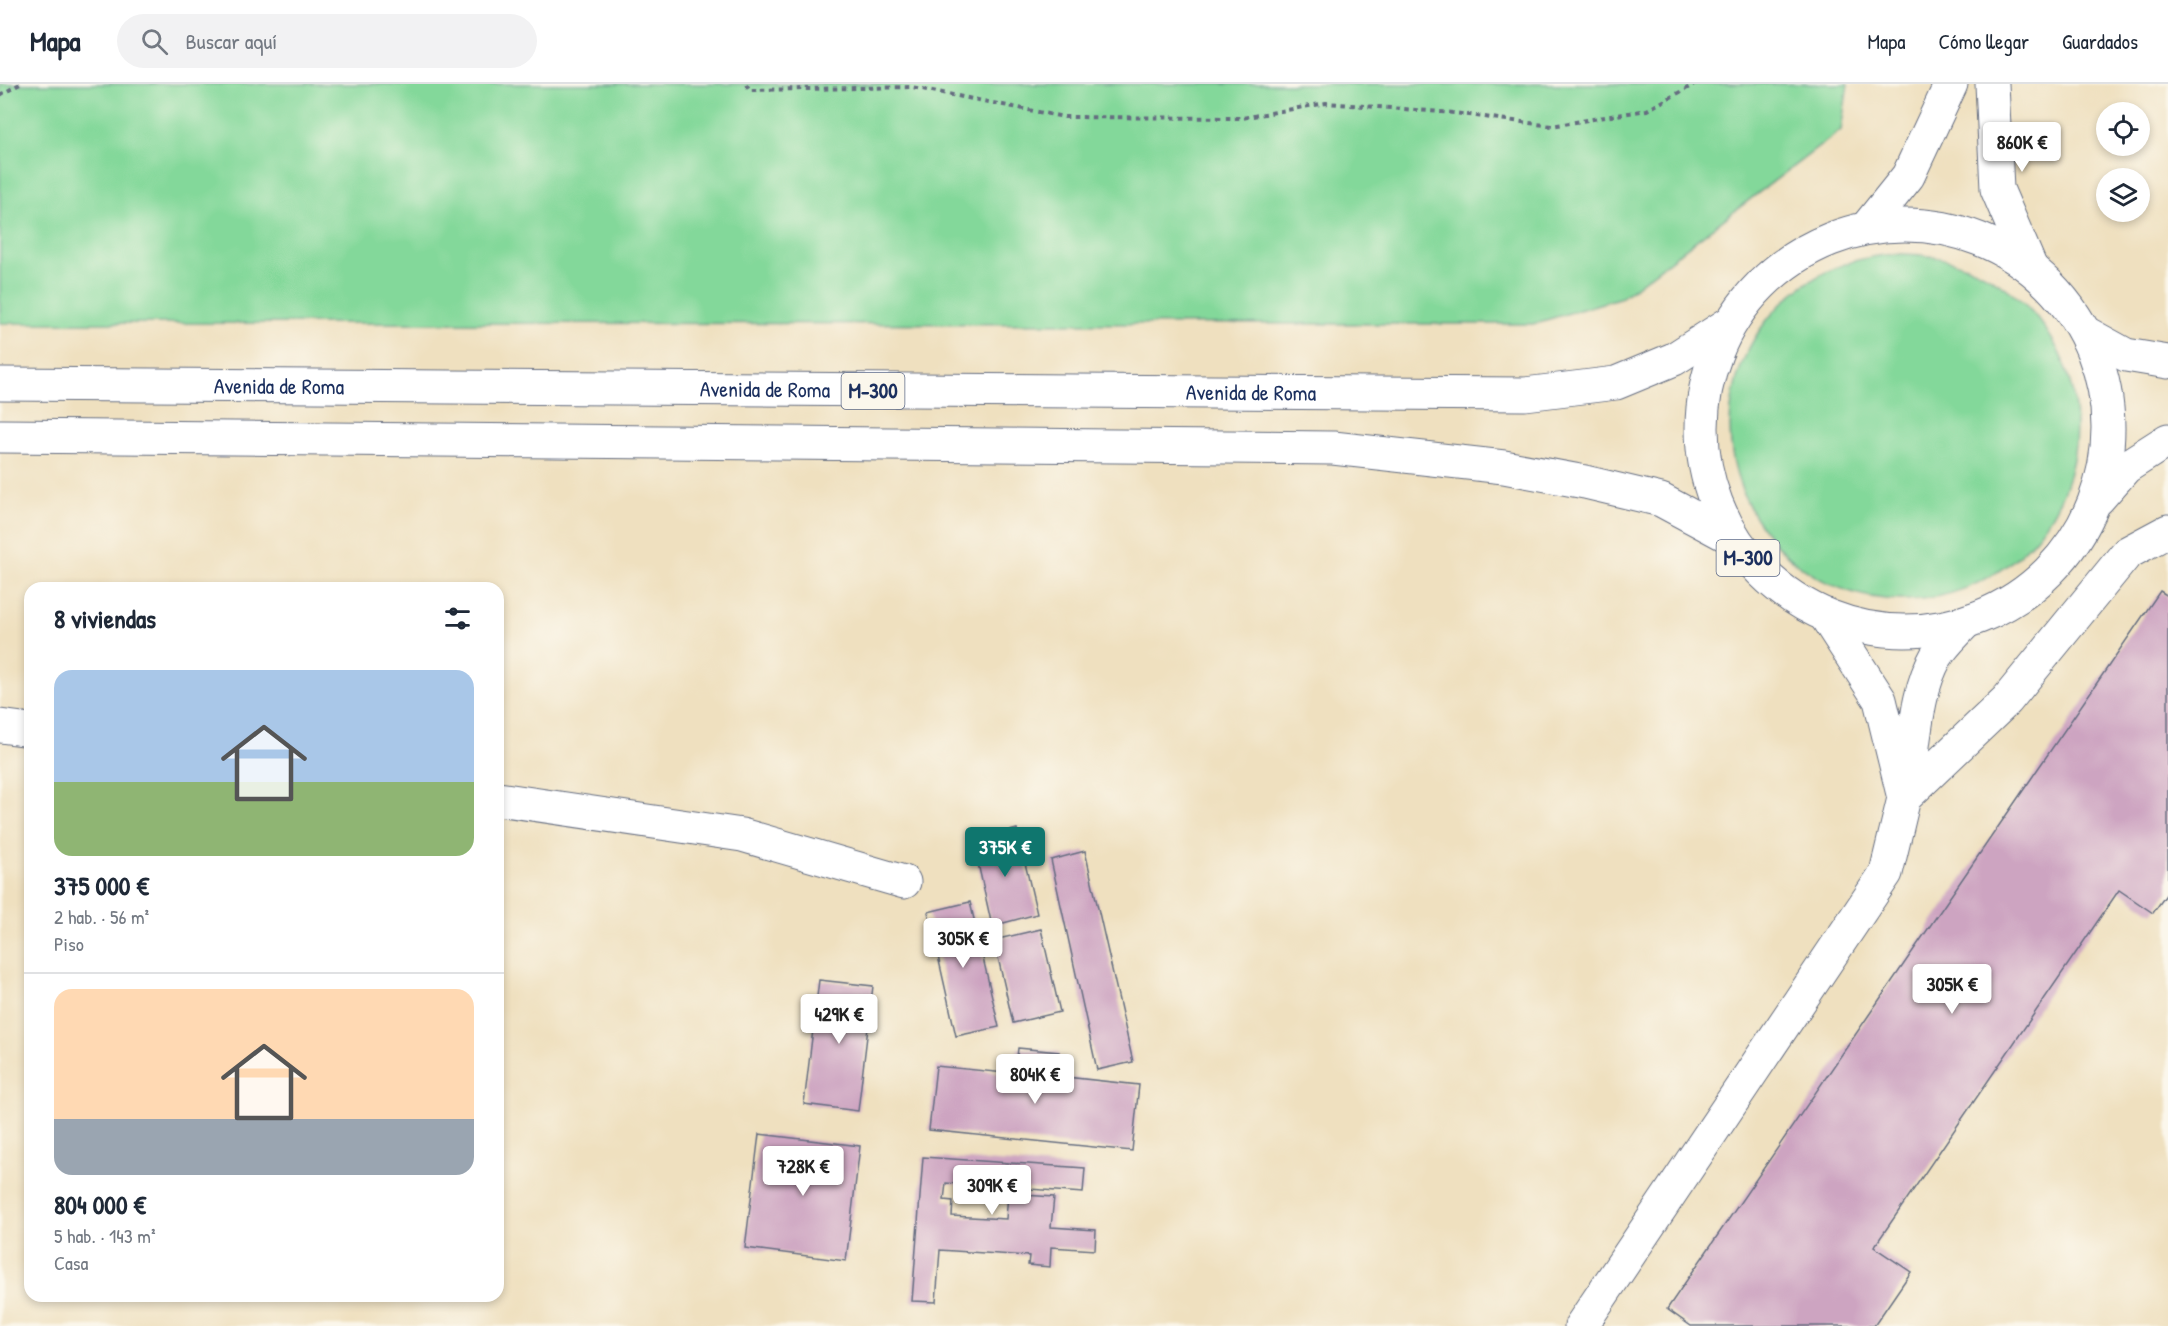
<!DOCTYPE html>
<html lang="es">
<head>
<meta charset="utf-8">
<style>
  :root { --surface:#fff; --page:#f2f2f3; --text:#1f2937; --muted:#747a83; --line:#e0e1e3; --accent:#0f766e }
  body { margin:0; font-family:"Patrick Hand",sans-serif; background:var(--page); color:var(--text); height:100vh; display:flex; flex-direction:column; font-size:22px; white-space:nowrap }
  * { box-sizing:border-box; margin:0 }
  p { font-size:20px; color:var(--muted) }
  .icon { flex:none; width:33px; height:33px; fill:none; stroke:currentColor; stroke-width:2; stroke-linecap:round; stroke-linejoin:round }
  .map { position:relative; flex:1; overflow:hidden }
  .side { position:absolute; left:24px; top:498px; width:480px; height:720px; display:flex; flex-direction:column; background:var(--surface); border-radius:18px; box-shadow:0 3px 9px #0003 }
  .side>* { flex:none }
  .tools { position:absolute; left:2096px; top:18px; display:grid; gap:12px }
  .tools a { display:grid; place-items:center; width:54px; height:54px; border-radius:50%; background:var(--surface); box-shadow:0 3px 9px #0003; font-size:30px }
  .price { position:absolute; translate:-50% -51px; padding:0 14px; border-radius:6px; background:#fff; color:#222; font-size:20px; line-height:39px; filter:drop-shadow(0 2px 3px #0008) }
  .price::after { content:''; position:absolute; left:50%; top:36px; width:18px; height:14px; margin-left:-9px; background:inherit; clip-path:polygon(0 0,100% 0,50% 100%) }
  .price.current { background:var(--accent); color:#fff }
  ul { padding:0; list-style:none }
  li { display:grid; align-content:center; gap:12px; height:318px; padding:0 30px }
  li+li { border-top:2px solid var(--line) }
  li span { display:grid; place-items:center; height:186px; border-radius:18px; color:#555 }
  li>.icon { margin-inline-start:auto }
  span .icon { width:108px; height:108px; fill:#fffc; stroke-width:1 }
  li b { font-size:26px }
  h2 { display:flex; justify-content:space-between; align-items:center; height:72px; padding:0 30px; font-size:26px }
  header { display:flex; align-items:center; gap:36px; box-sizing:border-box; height:84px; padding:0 30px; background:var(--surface); border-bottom:2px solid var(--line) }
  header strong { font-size:28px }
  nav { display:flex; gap:33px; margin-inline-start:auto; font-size:21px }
  .search { width:420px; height:54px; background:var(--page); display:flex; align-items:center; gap:15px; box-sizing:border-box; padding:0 21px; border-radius:33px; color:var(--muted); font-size:22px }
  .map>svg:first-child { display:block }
  .green { fill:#83d89a; stroke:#4f847c; stroke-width:1.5 }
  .building { fill:#cda4c1 }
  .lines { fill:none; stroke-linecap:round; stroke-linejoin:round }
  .minor-casing { stroke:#656d80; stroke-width:35 }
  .major-casing { stroke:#656d80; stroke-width:35 }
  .path { stroke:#656d80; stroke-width:4; stroke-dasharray:4.5 4.5; stroke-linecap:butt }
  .minor { stroke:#fff; stroke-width:33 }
  .major { stroke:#fff; stroke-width:33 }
  .labels { text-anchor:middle; stroke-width:5; stroke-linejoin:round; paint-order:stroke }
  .shield { fill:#fbf7ec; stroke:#5e6b89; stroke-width:1.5 }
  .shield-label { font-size:21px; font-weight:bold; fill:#1b2f5e }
  .street-label { font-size:22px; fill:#1b2f5e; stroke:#fbf7ec }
</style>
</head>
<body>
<header>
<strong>Mapa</strong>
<div class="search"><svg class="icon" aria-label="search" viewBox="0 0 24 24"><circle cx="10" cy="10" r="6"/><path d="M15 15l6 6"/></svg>Buscar aquí</div>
<nav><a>Mapa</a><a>Cómo llegar</a><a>Guardados</a></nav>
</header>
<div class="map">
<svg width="2168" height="1242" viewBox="0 0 2168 1242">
  <rect width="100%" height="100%" fill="#fbf7ec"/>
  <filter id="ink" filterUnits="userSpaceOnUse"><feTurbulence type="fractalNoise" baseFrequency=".0167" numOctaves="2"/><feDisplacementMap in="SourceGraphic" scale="12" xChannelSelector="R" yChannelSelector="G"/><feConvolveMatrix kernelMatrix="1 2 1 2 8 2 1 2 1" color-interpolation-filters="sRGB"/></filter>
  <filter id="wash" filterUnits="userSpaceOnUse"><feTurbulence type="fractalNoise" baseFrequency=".008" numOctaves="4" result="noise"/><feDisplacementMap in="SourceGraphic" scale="24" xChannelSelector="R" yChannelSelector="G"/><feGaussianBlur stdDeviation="1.35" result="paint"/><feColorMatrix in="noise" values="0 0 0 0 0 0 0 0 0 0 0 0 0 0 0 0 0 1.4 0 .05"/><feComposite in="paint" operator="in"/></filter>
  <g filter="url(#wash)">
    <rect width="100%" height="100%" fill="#efe0bf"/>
    <!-- green -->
    <path class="green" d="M0,0H1848L1841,46L1622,213L1533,240L0,239Z
      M1730 343a173 173 0 1 1 346 0a173 173 0 1 1-346 0Z"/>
    <g id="blocks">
      <!-- building -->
      <path class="building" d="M2160,507L2168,512V808L2153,829L2119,806L1874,1163L1911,1188L1874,1242H1691L1667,1225Z
        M1017,745L1037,830L992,842L973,757Z
        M1085,767L1133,978L1097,986L1051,776Z
        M970,818L999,943L956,952L928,828Z
        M1041,845L1060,928L1013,939L994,856Z
        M819,896L873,902L858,1027L804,1020Z
        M1018,964L1059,968L1057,992L1139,1001L1132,1067L929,1046L936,982L1015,990Z
        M759,1050L860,1062L846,1177L745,1164Z
        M923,1073L1085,1084L1083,1109L946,1099L944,1116L953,1117L952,1132L1006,1135L1008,1110L1054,1113L1051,1143L1096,1146L1095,1166L1051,1163L1050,1183L1028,1181L1029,1172L940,1166L936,1218L912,1217Z"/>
    </g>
  </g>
  <g filter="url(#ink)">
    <use href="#blocks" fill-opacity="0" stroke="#656d80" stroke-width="1.5"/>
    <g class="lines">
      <!-- minor casing -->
      <g class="minor-casing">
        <path id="minor" d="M1992,0L1997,105L2030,182
          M1867,143L1908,92L1951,0
          M1827,534L1880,616L1904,714
          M0,642L30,646
          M1906,704C1916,661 1914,612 1936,573C1943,561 1954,551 1963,541
          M498,715L742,751L904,798
          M1581,1242L1886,789L1904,714L2007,616L2127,469L2168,447"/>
      </g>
      <!-- major casing -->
      <g class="major-casing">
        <g id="major">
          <circle cx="1905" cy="344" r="203"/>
          <path d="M2086,249L2126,271L2168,278"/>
          <path id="s1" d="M0,300L1525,310L1616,299L1674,275L1730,239"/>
          <path d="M0,352L1333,364L1504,383L1585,398L1661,416L1730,453"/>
          <path d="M2098,415L2126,383L2168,356"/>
        </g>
      </g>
      <!-- path -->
      <path class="path" d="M746,0L750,6L912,3L1064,33L1242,34L1326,19L1454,29L1552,42L1647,26L1695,0
        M0,11L20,0"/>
      <!-- minor -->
      <use href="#minor" class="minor"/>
      <!-- major -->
      <use href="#major" class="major"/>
    </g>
  </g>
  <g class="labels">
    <!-- shield labels -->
    <g class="shield">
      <rect x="841.5" y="289" width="63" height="36" rx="4.5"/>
      <rect x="1716.5" y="456" width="63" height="36" rx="4.5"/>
    </g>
    <g class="shield-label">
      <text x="873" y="314">M-300</text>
      <text x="1748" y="481">M-300</text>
    </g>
    <!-- street labels -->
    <g class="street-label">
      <text dy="8" stroke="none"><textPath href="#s1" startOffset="279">Avenida de Roma</textPath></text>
      <text dy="8" stroke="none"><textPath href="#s1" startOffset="765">Avenida de Roma</textPath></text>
      <text dy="8" stroke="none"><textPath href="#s1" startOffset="1251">Avenida de Roma</textPath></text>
    </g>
  </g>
</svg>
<div class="tools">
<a><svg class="icon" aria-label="locate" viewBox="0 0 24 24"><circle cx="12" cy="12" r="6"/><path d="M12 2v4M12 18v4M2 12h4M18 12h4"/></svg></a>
<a><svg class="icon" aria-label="layers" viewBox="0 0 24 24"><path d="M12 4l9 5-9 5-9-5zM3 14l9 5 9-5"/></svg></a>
</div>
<b class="price" style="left:2022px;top:89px">860K €</b>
<b class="price current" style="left:1005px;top:794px">375K €</b>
<b class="price" style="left:963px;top:885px">305K €</b>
<b class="price" style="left:1952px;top:931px">305K €</b>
<b class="price" style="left:839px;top:961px">429K €</b>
<b class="price" style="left:1035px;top:1021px">804K €</b>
<b class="price" style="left:803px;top:1113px">728K €</b>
<b class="price" style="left:992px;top:1132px">309K €</b>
<section class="side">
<h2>8 viviendas<svg class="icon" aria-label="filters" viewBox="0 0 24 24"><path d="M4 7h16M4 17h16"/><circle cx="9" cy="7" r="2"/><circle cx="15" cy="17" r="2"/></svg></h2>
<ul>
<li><span style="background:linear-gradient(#a9c7e8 60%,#8fb573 0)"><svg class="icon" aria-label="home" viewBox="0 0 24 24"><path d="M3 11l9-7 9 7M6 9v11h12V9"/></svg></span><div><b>375 000 €</b><p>2 hab. · 56 m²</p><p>Piso</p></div></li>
<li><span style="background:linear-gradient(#ffd9b3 70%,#9aa5b1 0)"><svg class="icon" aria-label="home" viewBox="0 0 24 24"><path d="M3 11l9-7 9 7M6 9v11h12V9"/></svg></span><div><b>804 000 €</b><p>5 hab. · 143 m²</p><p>Casa</p></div></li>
</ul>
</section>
</div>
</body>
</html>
